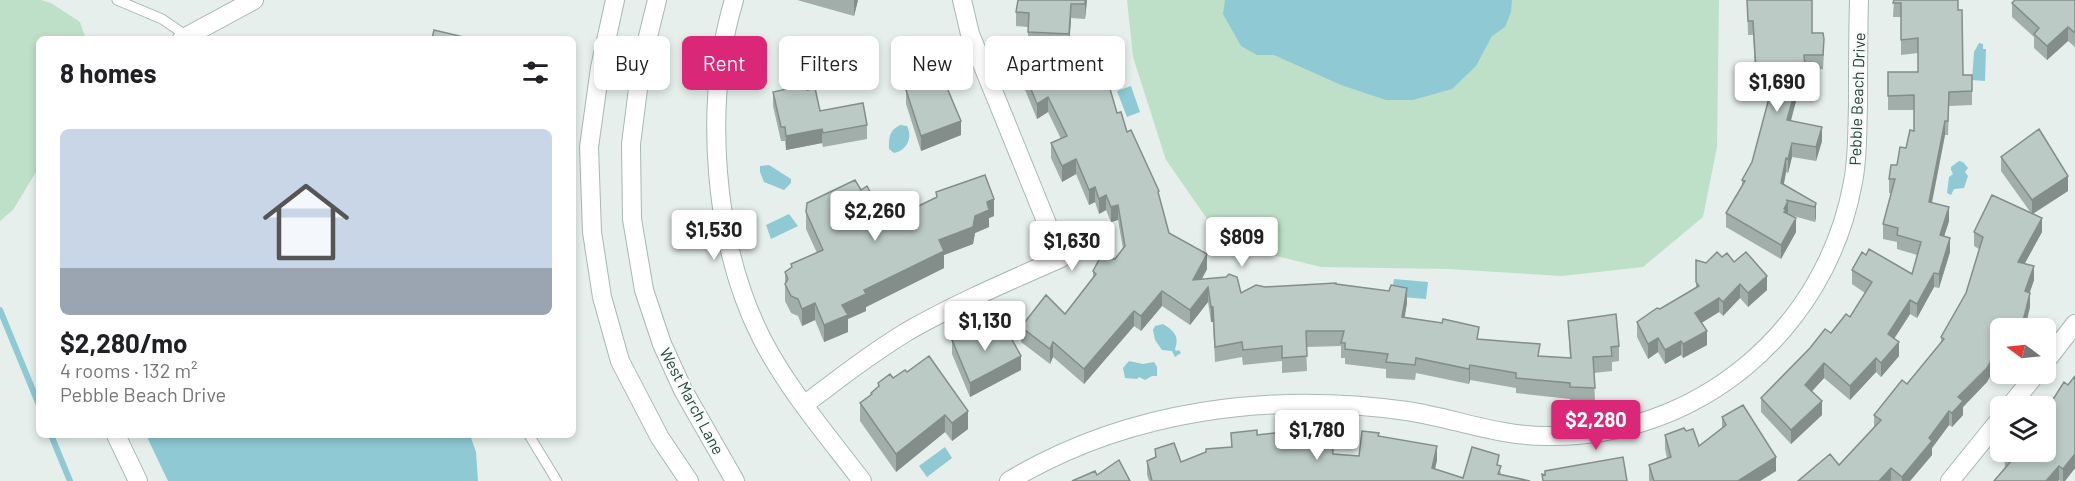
<!DOCTYPE html>
<html lang="en">
<head>
<meta charset="utf-8">
<style>
  :root { --surface:#fff; --page:#f2f2f2; --text:#202124; --muted:#757577; --accent:#db2777 }
  body { margin:0; font-family:Barlow,sans-serif; background:var(--page); color:var(--text); height:100vh; display:flex; flex-direction:column; font-size:22px; white-space:nowrap }
  * { box-sizing:border-box; margin:0 }
  p { font-size:20px; color:var(--muted) }
  .icon { flex:none; width:33px; height:33px; fill:none; stroke:currentColor; stroke-width:2; stroke-linecap:round; stroke-linejoin:round }
  .map { position:relative; flex:1; overflow:hidden }
  .side { position:absolute; left:36px; top:36px; width:540px; height:402px; display:flex; flex-direction:column; background:var(--surface); border-radius:9px; box-shadow:0 3px 9px #0003 }
  .side>* { flex:none }
  .guide { position:absolute; left:594px; top:36px; width:570px; height:54px; display:flex; gap:12px }
  .needle { width:39px; rotate:285deg }
  .buttons { position:absolute; left:1990px; top:318px; display:grid; gap:12px }
  .buttons a { display:grid; place-items:center; width:66px; height:66px; border-radius:9px; background:var(--surface); box-shadow:0 3px 9px #0003; font-size:30px }
  .price { position:absolute; translate:-50% -51px; padding:0 14px; border-radius:6px; background:#fff; color:#222; font-size:20px; line-height:39px; filter:drop-shadow(0 2px 3px #0008) }
  .price::after { content:''; position:absolute; left:50%; top:36px; width:18px; height:14px; margin-left:-9px; background:inherit; clip-path:polygon(0 0,100% 0,50% 100%) }
  .price.selected { background:var(--accent); color:#fff }
  ul { padding:0; list-style:none }
  li { display:grid; align-content:center; gap:12px; height:318px; padding:0 24px }
  li span { display:grid; place-items:center; height:186px; border-radius:9px; color:#555 }
  li>.icon { margin-inline-start:auto }
  span .icon { width:108px; height:108px; fill:#fffc; stroke-width:1 }
  li b { font-size:26px }
  h2 { display:flex; justify-content:space-between; align-items:center; height:72px; padding:0 24px; font-size:26px }
  .pill { padding:0 21px; border-radius:9px; background:var(--surface); box-shadow:0 3px 9px #0003; font-size:21px; line-height:54px }
  .pill.selected { background:var(--accent); color:#fff }
  .map>svg:first-child { display:block }
  .green { fill:#bfe0c8 }
  .water { fill:#8ec9d4 }
  .lines { fill:none; stroke-linecap:round; stroke-linejoin:round }
  .stream { stroke:#8ec9d4; stroke-width:6 }
  .service-casing { stroke:#a8b8b2; stroke-width:11 }
  .minor-casing { stroke:#a8b8b2; stroke-width:20 }
  .tertiary-casing { stroke:#a8b8b2; stroke-width:20 }
  .service { stroke:#fff; stroke-width:9 }
  .minor { stroke:#fff; stroke-width:18 }
  .tertiary { stroke:#fff; stroke-width:18 }
  .wall { fill:#a1aea9 }
  .shaded-wall { fill:#838d89 }
  .building { fill:#bbcac4; stroke:#838d89; stroke-width:1.5 }
  .labels { text-anchor:middle; stroke-width:4.5; stroke-linejoin:round; paint-order:stroke }
  .street-label { font-size:16px; fill:#24423a; stroke:#f7fbf9 }
</style>
</head>
<body>
<div class="map">
<svg width="2075" height="481" viewBox="0 0 2075 481">
  <rect width="100%" height="100%" fill="#e6efeb"/>
  <!-- green -->
  <path class="green" d="M0,0H41L51,3L80,22L86,39H39V167L13,210L0,221Z
    M1127,0H1719L1717,147L1703,217L1643,267L1562,276L1448,269L1321,267L1224,243L1166,160L1133,57Z"/>
  <!-- water -->
  <path class="water" d="M1225,0H1512L1511,12L1505,27L1492,36L1476,66L1452,89L1413,100H1386L1341,85L1274,55H1257L1241,46L1223,14Z
    M1979,43L1983,44V49H1986L1985,81L1972,80L1974,52Z
    M1131,86L1140,112L1127,117L1117,91Z
    M900,125L907,126C913,137 907,151 894,153L889,149C889,137 889,131 900,125Z
    M1959,161L1963,162L1968,168L1965,172L1968,176L1964,188L1954,189L1951,195L1947,193L1949,177L1953,174L1951,170V167Z
    M769,165L791,179V183L784,190L764,182L760,172V166Z
    M789,214L798,226L771,239L766,225Z
    M1394,279L1428,282L1426,299L1391,296Z
    M1163,324C1173,330 1180,336 1175,349L1176,351L1179,350L1181,353L1175,357L1172,351L1162,350L1155,340L1153,330L1155,326Z
    M1129,361L1143,364L1154,362L1157,367V376H1152L1145,380L1139,377L1137,379L1125,378L1123,368Z
    M146,435H470L476,452L478,481H168Z
    M945,447L952,458L927,477L919,466Z"/>
  <g class="lines">
    <!-- stream -->
    <path class="stream" d="M0,310L39,405
      M51,435L70,481"/>
    <!-- service casing -->
    <g class="service-casing">
      <path id="service" d="M117,0L162,19L187,36
        M529,435L557,481"/>
    </g>
    <!-- minor casing -->
    <g class="minor-casing">
      <path id="minor" d="M734,0C703,103 713,243 762,339C789,391 827,435 862,481
        M182,39L254,0
        M2046,361L2075,324
        M804,405C838,379 872,353 908,331C957,303 1009,281 1061,258L970,34L962,0
        M2010,406L2036,374
        M116,435L138,481
        M1009,481C1129,409 1271,392 1407,411C1453,418 1498,436 1545,436C1697,439 1826,331 1853,182C1858,157 1857,131 1858,106C1858,71 1858,35 1859,0
        M1950,481L2001,418"/>
    </g>
    <!-- tertiary casing -->
    <g class="tertiary-casing">
      <path id="tertiary" d="M615,0L600,68L589,147L592,232L602,297L620,361L660,438L689,481
        M657,0L641,65L631,144L632,219L644,290L662,344L683,390L735,481"/>
    </g>
    <!-- service -->
    <use href="#service" class="service"/>
    <!-- minor -->
    <use href="#minor" class="minor"/>
    <!-- tertiary -->
    <use href="#tertiary" class="tertiary"/>
  </g>
  <!-- wall -->
  <path class="wall" d="M797,0H858L854,16Z
    M1087,0L1085,19L1071,18L1069,46L1104,85L1159,199L1169,233L1207,269L1202,279L1241,293L1265,287L1336,284L1407,303L1404,318L1540,356L1570,358L1568,321L1619,346V361L1612,362V371L1594,373L1595,403H1570V399L1516,393V388L1470,380L1469,384L1416,373L1415,380L1386,378V369L1345,364V358H1341V346L1306,347L1307,371L1282,373V361L1243,365L1242,357L1215,362L1213,322H1211L1208,302L1190,325L1162,306L1141,331L1134,326L1084,384L1053,357L1050,364L1021,342V327L1065,314L1093,278V271L1115,259L1123,249L1118,220L1111,222L1106,210L1099,214L1095,202L1089,205L1076,174L1062,182L1051,158V143L1061,139L1048,112L1037,119L1021,80V65L1064,47L1028,46V27L1016,26V12Z
    M1747,0L1812,33L1824,53L1823,69L1805,70L1806,92L1804,93V101H1796L1791,121L1822,141L1816,161L1792,157L1788,173L1786,172L1784,184L1816,203V217L1815,222L1790,215L1796,232L1781,259L1726,227V213L1742,186V180L1752,162L1768,101H1755L1754,70H1755L1753,35H1748Z
    M1894,0L1958,10L1963,75H1972V105L1949,106L1948,135H1945L1932,203L1949,221L1944,236L1950,252L1939,288L1934,287L1917,318L1910,314L1894,339L1899,356L1881,377L1876,372L1850,400L1824,378L1812,391L1822,415L1791,444L1761,412V398L1850,317L1865,293L1852,284V270L1866,255L1912,274L1917,255L1897,249V242L1883,239V224L1891,193H1889V179L1906,148L1914,131V110H1888V72H1918V53L1901,55V17H1893Z
    M2075,0V47L2068,41L2047,60L2034,48V37L2012,17V3Z
    M911,67L948,91L961,135L921,151L906,104V90L913,87L911,82Z
    M807,90L820,111L867,125V139L823,147L822,143L786,150L785,141H781L773,106V92Z
    M2001,157L2068,191L2033,214L2042,232L2024,264L2034,280L2030,292V307L2025,328H2001L1987,382L1963,407V415L1952,427L1949,425L1932,448V455L1910,481H1798L1839,465L1874,428V415L1907,384L1941,342V337L1966,293L1979,249L1974,246V232L2031,213L2001,171Z
    M861,190L886,222L936,198V192L994,216L989,218V227L975,233L973,244L944,255V268L866,307V311L848,319V332L824,342L815,320L802,326L798,316L791,313L785,301V272L791,268V264L817,253L806,229V212Z
    M1722,257L1734,262L1767,290L1748,307L1740,298L1723,316L1719,312L1701,323L1707,345L1683,358L1681,355L1665,364L1658,352L1648,359L1637,337V322L1696,287V260L1706,263Z
    M999,333L1021,370L970,397L952,354V340Z
    M2075,376V468L2065,481H2060L2059,480L2058,481H1994L2005,468L2004,454L2046,452L2052,401L2068,385Z
    M893,378L968,429L952,441L945,432L896,472L860,421V403L871,395V393L878,387V383Z
    M1722,417L1776,471L1760,481H1649V465L1667,458L1665,449V435L1686,431L1699,446L1722,428Z
    M1231,433L1257,435L1303,434L1333,454L1359,456L1379,436L1437,460L1435,469L1463,478L1499,466L1501,474L1530,481H1149L1147,475V461L1155,458V449L1181,462L1231,447Z"/>
  <!-- shaded-wall -->
  <path class="shaded-wall" d="M854,0H858L854,16Z
    M1085,0H1087L1085,19Z
    M1071,4V18L1069,48V34Z
    M2068,27V41L2047,60V46Z
    M1806,78V92L1804,93V79Z
    M948,81V96L945,83Z
    M1796,87V101L1787,134V120Z
    M1048,97V112L1037,119V104Z
    M961,121V135L921,151V136Z
    M1945,121V135L1929,216V202Z
    M1822,127V141L1816,161V147Z
    M822,129V143L786,150V136Z
    M1792,143V157L1788,173V159Z
    M1786,158V172L1781,197V183Z
    M1076,159V174L1062,182V166Z
    M2068,176V191L2032,214V200Z
    M1095,187V202L1089,205V190Z
    M1106,195V210L1099,214V199Z
    M994,199V216L989,218V227L975,233L973,244L944,255V268L866,307V311L848,319V332L824,342V325L842,305L939,240L987,202Z
    M1788,201V216L1786,220L1784,209Z
    M1816,203V217L1815,222V207Z
    M1118,205V220L1111,222V207Z
    M1949,207V221L1940,249V235Z
    M1796,218V232L1781,259V245Z
    M2042,218V232L2018,276V262Z
    M1950,238V252L1939,288V274Z
    M1207,254V269L1193,295V280Z
    M2034,266V280L2025,305V291Z
    M1934,273V287L1917,318V304Z
    M1767,276V290L1748,307V293Z
    M1740,284V298L1723,316V302Z
    M1208,287V302L1190,325V310Z
    M1407,288V303L1402,333V317Z
    M1162,291V306L1141,331V316Z
    M2030,293V307L2025,328H2016Z
    M1719,298V312L1695,327V313Z
    M1910,300V314L1888,348V334Z
    M815,303V320L802,326V309Z
    M1211,307H1213V322H1211Z
    M1134,311V326L1084,384V369Z
    M1707,331V345L1683,358V344Z
    M1658,338V352L1648,359V344Z
    M1681,341V355L1665,364V350Z
    M1053,342V357L1050,364V349Z
    M1899,342V356L1881,377V363Z
    M2001,343V358L1987,382L1963,407V415L1952,427V413L1958,397Z
    M1021,356V370L970,397V383Z
    M1876,358V372L1850,400V386Z
    M1824,363V378L1805,399V385Z
    M1470,365V380L1469,384V369Z
    M1822,401V415L1791,444V430Z
    M968,411V429L952,441V423Z
    M1949,411V425L1932,448V455L1910,481H1902V477Z
    M945,415V432L896,472V454Z
    M1437,446V460L1432,481V468Z
    M2075,454V468L2065,481H2063V469Z
    M1776,457V471L1760,481H1738Z
    M2059,466V480L2058,481H2046Z
    M1891,468V481H1879Z"/>
  <!-- building -->
  <path class="building" d="M1018,0H1085V4H1071L1069,34L1028,32L1029,13L1016,12Z
    M1747,0H1812V33H1823L1824,39L1823,55H1804L1806,78L1804,79V87H1796L1787,120L1822,127L1816,147L1792,143L1788,159L1786,158L1781,183L1816,203L1815,207L1786,200L1788,201L1784,209L1786,210L1784,212L1796,218L1781,245L1726,213L1745,181L1742,180L1752,162L1772,87H1755L1754,70H1756L1753,21H1748Z
    M1894,0H1958V10H1962L1963,75H1972V91L1949,92L1948,121H1945L1929,202L1949,207L1940,235L1950,238L1939,274L1934,273L1917,304L1910,300L1888,334L1899,342L1881,363L1876,358L1850,386L1824,363L1805,385L1822,401L1791,430L1761,398L1810,348L1825,329L1831,333L1846,314L1850,317L1872,282L1852,270L1862,252L1866,255L1869,249L1912,274L1921,242L1897,235L1898,228L1883,224L1895,179H1889L1891,165H1897L1900,147L1906,148L1910,130L1914,131V95L1888,96V72H1918V38L1901,40V3H1893Z
    M2015,0H2075V33L2068,27L2047,46L2034,34L2039,28L2012,3Z
    M434,30L468,38V39H432Z
    M1074,44L1085,65L1093,61L1104,85L1108,82L1117,113L1121,112L1127,132L1131,130L1159,191L1158,192L1169,233L1207,254L1193,280L1226,277L1229,274L1237,277L1241,293L1256,285L1265,287L1336,283V284L1389,291L1391,285L1407,288L1402,317L1442,323L1443,319L1479,327L1477,339L1540,344L1538,356L1571,358L1568,321L1616,314L1619,346L1611,347L1612,356L1593,357L1595,388L1570,387V383L1516,378V373L1470,365L1469,369L1416,358L1415,365L1386,362L1388,354L1345,349V343H1341L1344,331H1306L1307,356L1282,358V346L1243,350L1242,342L1215,347L1213,307H1211L1208,287L1190,310L1162,291L1141,316L1134,311L1084,369L1053,342L1050,349L1021,327L1046,295L1065,314L1096,274L1093,271L1100,258L1115,259L1125,246L1118,205L1111,207L1106,195L1099,199L1095,187L1089,190L1076,159L1062,166L1051,143L1067,136L1048,97L1037,104L1021,65Z
    M942,55L948,81L945,83L961,121L921,136L906,90L918,86L911,67Z
    M805,85L807,90L815,88L820,111L863,103L867,125L823,133L822,129L786,136L785,127H781L773,92Z
    M2039,129L2068,176L2032,200L2001,157Z
    M985,175L994,199L987,202L989,210L975,216L973,227L939,240L944,251L864,290L866,294L842,305L848,315L824,325L815,303L802,309L798,299L791,296L785,284L788,279L785,272L792,267L791,264L823,250L806,212L807,203L855,180L861,190L867,186L886,222L937,197L936,192Z
    M1992,195L2042,218L2018,262L2034,266L2025,291L2030,293L2024,317L2016,328H2001V343L1987,368L1958,397L1963,401L1952,413L1949,411L1929,438L1932,441L1902,477L1891,468L1879,481H1798L1830,454L1839,465L1881,420L1874,415L1902,380L1907,384L1944,339L1941,337L1966,293L1983,237L1974,232Z
    M1717,252L1722,257L1727,253L1734,262L1746,252L1767,276L1748,293L1740,284L1723,302L1719,298L1695,313L1707,331L1683,344L1681,341L1665,350L1658,338L1648,344L1637,322L1657,308L1660,309L1699,286L1696,282V260L1706,263Z
    M996,327L999,333L1005,327L1021,356L970,383L952,340L979,330L981,336Z
    M929,356L968,411L952,423L945,415L896,454L860,403L872,394L871,393L879,386L878,383L890,374L893,378L905,370L907,372Z
    M2075,376V454L2063,469L2059,466L2046,481H1994L2012,460L2004,454L2006,452H2046V406H2044L2050,399L2052,401L2064,382L2068,385Z
    M1743,405L1776,457L1738,481H1654L1649,465L1671,457L1665,435L1684,428L1686,431L1693,429L1699,446L1726,425L1722,417Z
    M1257,430V435L1303,430V434L1332,431L1333,454L1359,456L1362,431L1379,433L1378,436L1437,446L1432,468L1463,478L1472,447L1499,455L1497,465L1501,466L1498,474L1530,481H1152L1147,461L1156,457L1155,449L1174,443L1181,462L1206,452V449L1232,447L1231,433Z
    M1623,457L1627,481H1543L1542,474L1545,475V471Z
    M1119,460L1130,481H1072L1095,471L1097,475Z"/>
  <g class="labels">
    <!-- street labels -->
    <g class="street-label">
      <text transform="translate(1857 99) rotate(-88)" y="6">Pebble Beach Drive</text>
      <text transform="translate(692 401) rotate(62)" y="6">West March Lane</text>
    </g>
  </g>
</svg>
<div class="buttons">
<a><svg class="needle" viewBox="-14 -14 28 28"><path d="M0-13l5 13h-10z" fill="#e53935"/><path d="M0 13l5-13h-10z" fill="#757577"/></svg></a>
<a><svg class="icon" aria-label="layers" viewBox="0 0 24 24"><path d="M12 4l9 5-9 5-9-5zM3 14l9 5 9-5"/></svg></a>
</div>
<b class="price" style="left:1777px;top:113px">$1,690</b>
<b class="price" style="left:875px;top:242px">$2,260</b>
<b class="price" style="left:714px;top:261px">$1,530</b>
<b class="price" style="left:1242px;top:268px">$809</b>
<b class="price" style="left:1072px;top:272px">$1,630</b>
<b class="price" style="left:985px;top:352px">$1,130</b>
<b class="price selected" style="left:1596px;top:451px">$2,280</b>
<b class="price" style="left:1317px;top:461px">$1,780</b>
<div class="guide">
<a class="pill">Buy</a>
<a class="pill selected">Rent</a>
<a class="pill">Filters</a>
<a class="pill">New</a>
<a class="pill">Apartment</a>
</div>
<section class="side">
<h2>8 homes<svg class="icon" aria-label="filters" viewBox="0 0 24 24"><path d="M4 7h16M4 17h16"/><circle cx="9" cy="7" r="2"/><circle cx="15" cy="17" r="2"/></svg></h2>
<ul>
<li><span style="background:linear-gradient(#c9d6e8 75%,#9aa5b1 0)"><svg class="icon" aria-label="home" viewBox="0 0 24 24"><path d="M3 11l9-7 9 7M6 9v11h12V9"/></svg></span><div><b>$2,280/mo</b><p>4 rooms · 132 m²</p><p>Pebble Beach Drive</p></div></li>
</ul>
</section>
</div>
</body>
</html>
